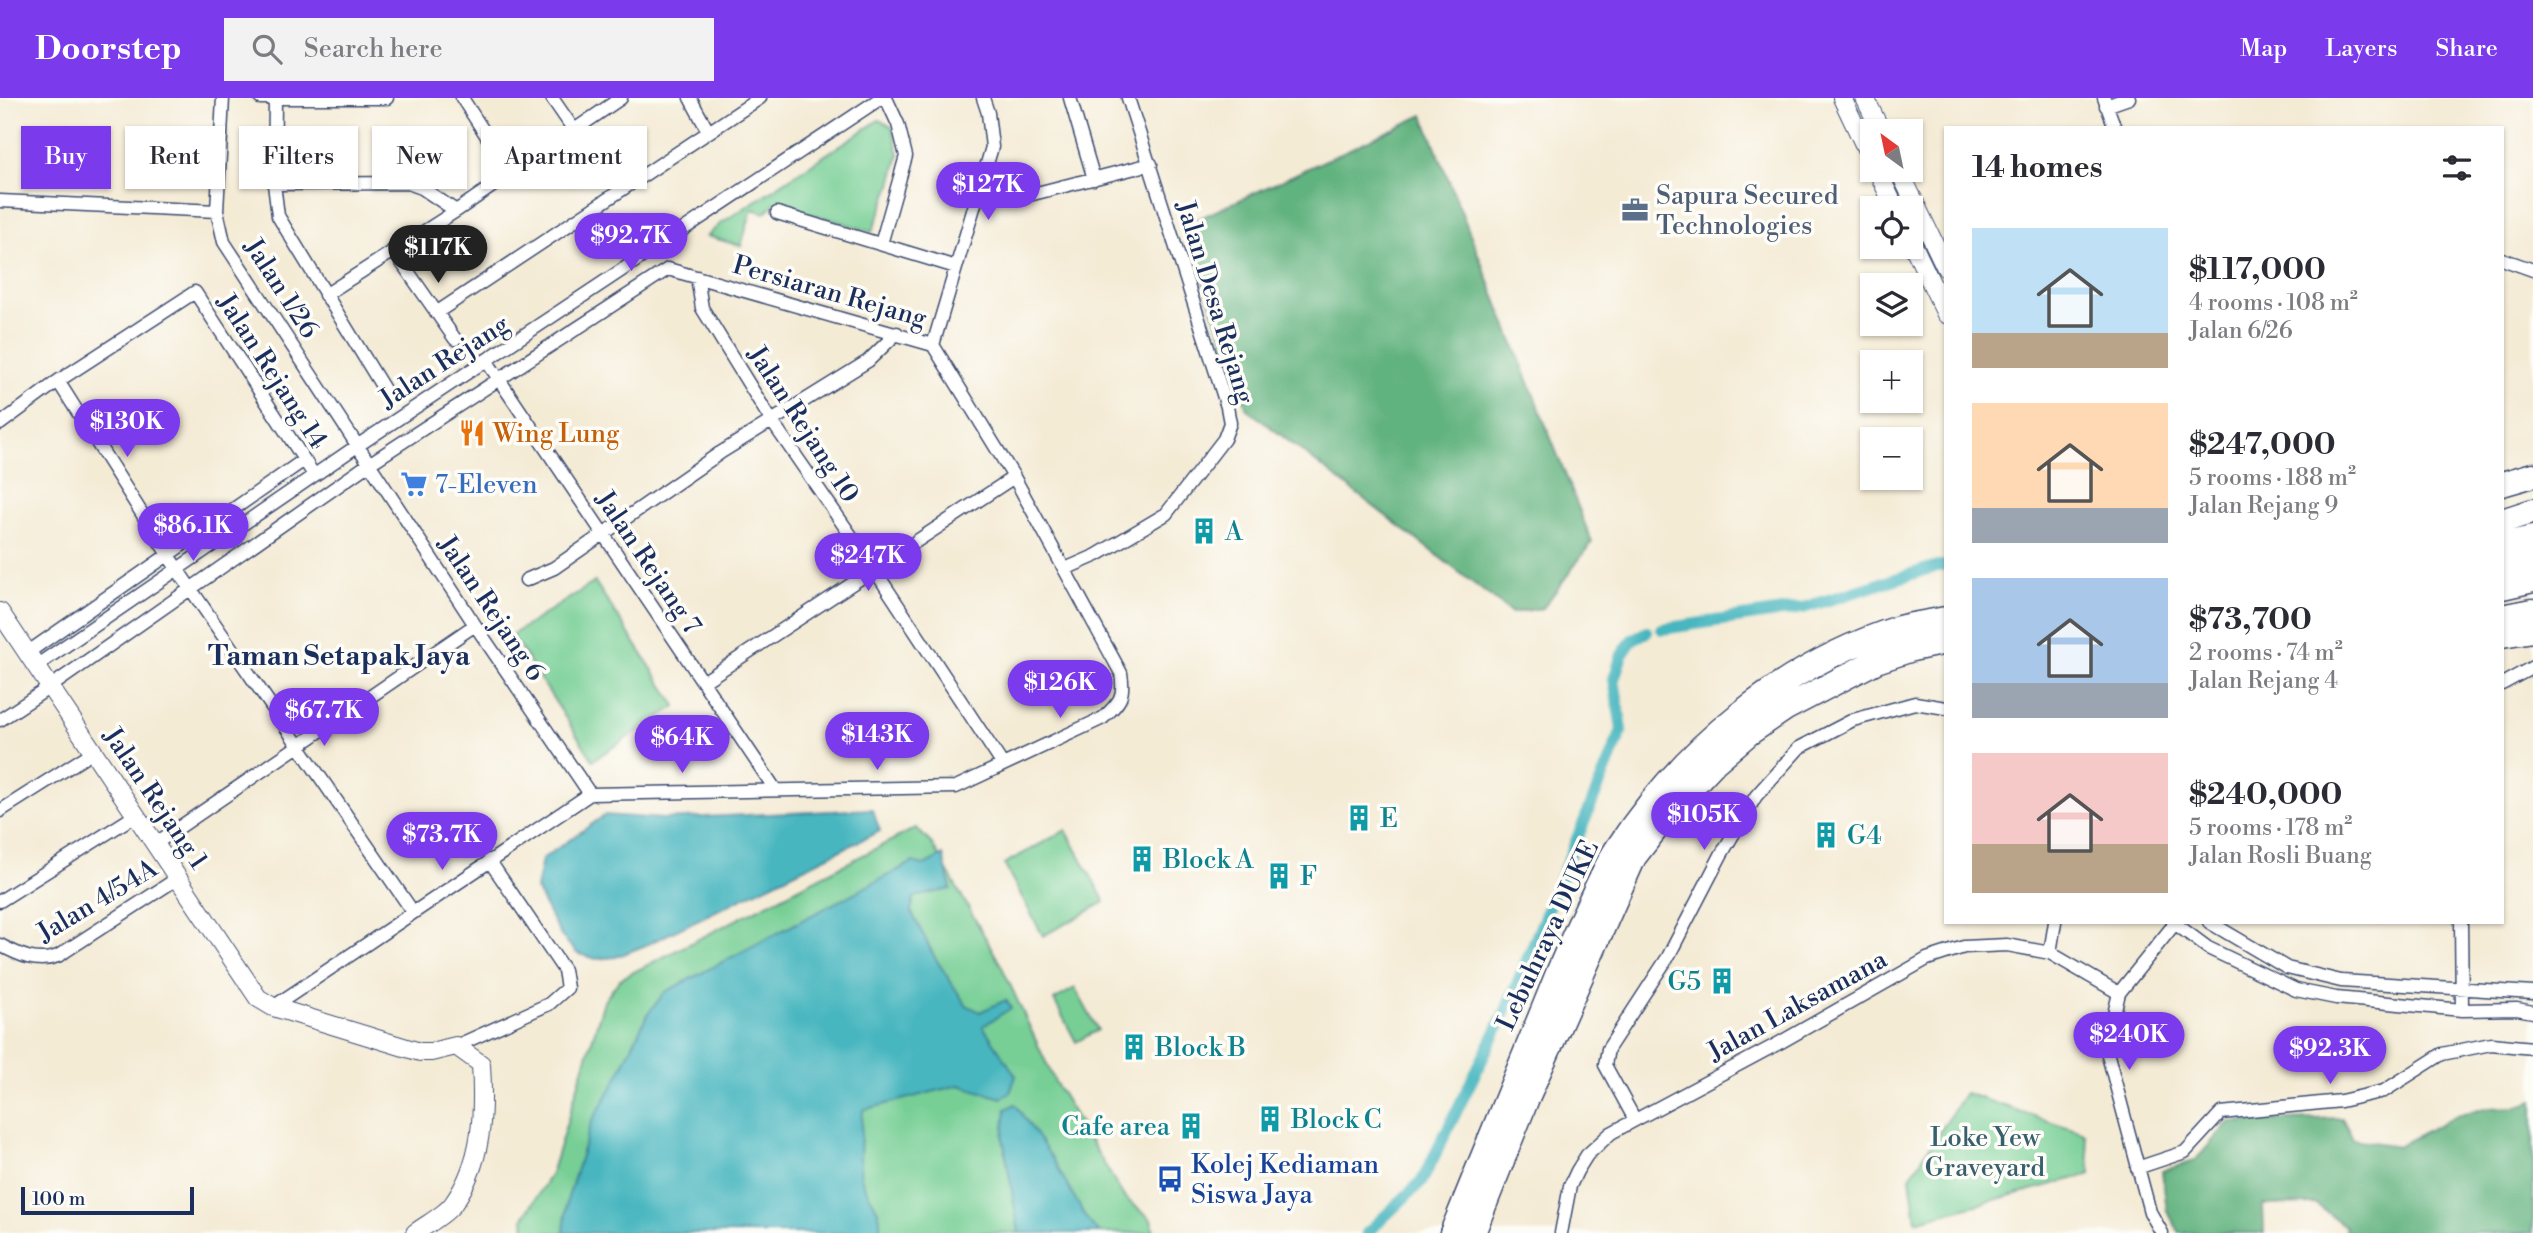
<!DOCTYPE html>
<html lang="en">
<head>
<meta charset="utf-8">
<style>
  :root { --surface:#fff; --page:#f2f2f3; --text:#2b2b33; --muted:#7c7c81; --accent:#7c3aed }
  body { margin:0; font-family:"Libre Bodoni",serif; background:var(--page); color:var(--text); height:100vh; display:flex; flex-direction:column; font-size:26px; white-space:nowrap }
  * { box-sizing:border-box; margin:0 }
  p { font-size:23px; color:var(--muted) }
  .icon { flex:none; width:38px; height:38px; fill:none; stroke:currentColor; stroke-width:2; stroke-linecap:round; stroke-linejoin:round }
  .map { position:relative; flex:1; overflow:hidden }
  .panel { position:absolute; left:1944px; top:28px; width:560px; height:798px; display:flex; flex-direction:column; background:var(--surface); border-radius:0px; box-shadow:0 2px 5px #0004 }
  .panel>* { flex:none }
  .banner { position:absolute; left:21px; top:28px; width:665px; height:63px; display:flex; gap:14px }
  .needle { width:46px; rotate:327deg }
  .controls { position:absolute; left:1860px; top:21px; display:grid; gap:14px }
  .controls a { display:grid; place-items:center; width:63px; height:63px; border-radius:0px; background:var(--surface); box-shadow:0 2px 5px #0004; font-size:35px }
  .scale { position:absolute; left:21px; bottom:18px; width:173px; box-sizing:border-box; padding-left:7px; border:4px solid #1b2f5e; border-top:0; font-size:19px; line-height:24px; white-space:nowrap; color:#1b2f5e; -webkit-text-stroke:5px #fdfcf7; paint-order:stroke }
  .price { position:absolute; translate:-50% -60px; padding:0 16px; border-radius:24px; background:var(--accent); color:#fff; font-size:23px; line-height:46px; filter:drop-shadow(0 2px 4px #0008) }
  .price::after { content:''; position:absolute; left:50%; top:42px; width:21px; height:16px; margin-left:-10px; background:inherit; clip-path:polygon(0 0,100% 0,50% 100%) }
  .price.current { background:#222; color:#fff }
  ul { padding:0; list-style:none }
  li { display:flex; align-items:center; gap:21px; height:175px; padding:0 28px }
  li span { display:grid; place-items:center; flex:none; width:196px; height:140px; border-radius:0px; color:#555 }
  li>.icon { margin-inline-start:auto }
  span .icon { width:84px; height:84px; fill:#fffc; stroke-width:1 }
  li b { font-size:30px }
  h2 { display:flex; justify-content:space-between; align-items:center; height:84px; padding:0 28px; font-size:30px }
  .chip { padding:0 24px; border-radius:0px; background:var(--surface); box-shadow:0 2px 5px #0004; font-size:24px; line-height:63px }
  .chip.current { background:var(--accent); color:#fff }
  header { display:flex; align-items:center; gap:42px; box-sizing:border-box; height:98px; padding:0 35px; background:var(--accent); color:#fff }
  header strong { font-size:33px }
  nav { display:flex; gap:38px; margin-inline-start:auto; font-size:24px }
  .search { width:490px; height:63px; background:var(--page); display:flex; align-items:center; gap:18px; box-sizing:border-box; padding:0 24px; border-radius:0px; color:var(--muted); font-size:26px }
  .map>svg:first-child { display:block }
  .green { fill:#77cf95; stroke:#497f7a; stroke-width:2 }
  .forest { fill:#61b27e; stroke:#3e706e; stroke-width:2 }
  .water { fill:#47b6bf; stroke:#31728e; stroke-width:2 }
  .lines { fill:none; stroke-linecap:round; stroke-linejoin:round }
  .canal { stroke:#47b6bf; stroke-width:12 }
  .street-casing { stroke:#3c4b70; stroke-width:15 }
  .secondary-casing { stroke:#3c4b70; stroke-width:20 }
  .highway-casing { stroke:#3c4b70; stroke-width:27 }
  .street { stroke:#fff; stroke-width:12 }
  .secondary { stroke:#fff; stroke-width:18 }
  .highway { stroke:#fff; stroke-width:24 }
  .labels { text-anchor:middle; stroke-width:7; stroke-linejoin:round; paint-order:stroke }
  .service-label { font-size:26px; fill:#4e5e75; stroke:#fdfcf7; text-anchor:start }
  .street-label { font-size:26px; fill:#1b2f5e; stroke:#fdfcf7 }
  .food-label { font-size:26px; fill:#c56008; stroke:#fdfcf7; text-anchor:start }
  .shop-label { font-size:26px; fill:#366cbe; stroke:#fdfcf7; text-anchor:start }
  .culture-label { font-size:26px; fill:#0d838f; stroke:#fdfcf7; text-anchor:start }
  .park-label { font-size:26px; fill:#375f6e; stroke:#fdfcf7 }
  .transit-label { font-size:26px; fill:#164399; stroke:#fdfcf7; text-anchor:start }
  .neighbourhood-label { font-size:28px; font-weight:bold; fill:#1b2f5e; stroke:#fdfcf7 }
</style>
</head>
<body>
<header>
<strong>Doorstep</strong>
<div class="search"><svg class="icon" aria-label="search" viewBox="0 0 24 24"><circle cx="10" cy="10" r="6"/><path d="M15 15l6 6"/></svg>Search here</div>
<nav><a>Map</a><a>Layers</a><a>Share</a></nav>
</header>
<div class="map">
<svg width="2533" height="1135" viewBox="0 0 2533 1135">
  <rect width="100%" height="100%" fill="#fdfcf7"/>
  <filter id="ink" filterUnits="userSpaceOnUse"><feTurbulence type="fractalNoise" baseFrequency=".0143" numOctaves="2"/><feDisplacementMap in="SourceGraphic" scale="14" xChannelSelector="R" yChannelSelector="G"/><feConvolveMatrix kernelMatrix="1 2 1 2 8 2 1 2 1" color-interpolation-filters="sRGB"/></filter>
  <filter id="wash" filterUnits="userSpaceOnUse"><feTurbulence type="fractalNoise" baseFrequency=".00686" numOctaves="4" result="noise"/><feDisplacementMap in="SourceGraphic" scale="28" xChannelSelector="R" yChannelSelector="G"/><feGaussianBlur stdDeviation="1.57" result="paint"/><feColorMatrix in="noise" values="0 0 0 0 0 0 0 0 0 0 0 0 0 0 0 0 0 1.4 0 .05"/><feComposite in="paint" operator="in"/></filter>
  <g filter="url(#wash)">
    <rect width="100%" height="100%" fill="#f4ebd5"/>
    <!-- green -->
    <path class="green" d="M879,22L892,29L899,56L891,87L872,134L775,105L765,115L752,111L741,148L707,138L720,126Z
      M595,484L676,608L593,662L512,537Z
      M916,730L932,746L1001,867L1055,984L1124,1099L1151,1121L1154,1135H525L524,1119L551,1076L604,903L620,881Z
      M1066,732L1105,804L1043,838L1004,766Z
      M1075,890L1098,932L1076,944L1054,902Z
      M1965,995L2085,1035L2091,1076L1916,1123L1910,1079Z"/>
    <!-- forest -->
    <path class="forest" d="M1423,17L1592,444L1543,510L1512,515L1247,311L1183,128Z
      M2533,1003V1135H2344L2346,1129L2316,1106L2263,1107L2264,1135H2180L2167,1113L2162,1073L2195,1063L2229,1024L2342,1020L2353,1041L2398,1048L2459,1016L2489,1010L2516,1009Z"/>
    <!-- water -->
    <path class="water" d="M872,711L880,733L646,847L616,859L596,861L577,855L561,838L536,791L542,761L605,717L663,721Z
      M943,757L951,791L914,799L911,813L934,858L966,907L980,914L1006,902L1011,910L983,928L1016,978L1010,995L1001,1000L959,987L863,1012C862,1027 858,1066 861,1079C866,1100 885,1109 879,1135H564L567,1103L591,1025L615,984L647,917L665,894L913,764L924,767Z
      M1015,1006L1054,1063L1086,1120L1099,1135H1019L1003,1040L1006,1011Z"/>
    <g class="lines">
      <!-- canal -->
      <path class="canal" d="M1662,531L1803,510L1937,468H1946
        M1367,1135L1422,1083L1505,915L1622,632L1614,581L1622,557L1633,541L1647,534"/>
    </g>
  </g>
  <g filter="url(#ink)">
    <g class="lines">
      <!-- street casing -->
      <g class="street-casing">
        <path id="street" d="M223,0L217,113L224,144L475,527L590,696
          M260,0H387
          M462,0L510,74
          M552,0L574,32
          M690,0L708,33
          M1070,0L1094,81
          M2104,0L2115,30
          M275,1L274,86L278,118L385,293
          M2106,8L2129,0
          M274,86L408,85L422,90L456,113
          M980,93L1004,98H1025L1151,66
          M0,103L217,113
          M777,115L956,169
          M881,146L906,58L898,26L886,0
          M393,152L455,241
          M2502,161L2533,172
          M697,179L702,210L771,322L874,471L1003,667
          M325,197L456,113L621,0
          M436,215L760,0
          M933,247L992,49L988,15L983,0
          M486,262L775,691
          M58,283L177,471L413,814
          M0,326L58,283L195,194L314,377
          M1065,471L1097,457L1166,416L1224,341L1230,325L1227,309L1128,0
          M526,482L554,470L720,355L868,263L897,235
          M27,555L304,362
          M36,568L357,348L881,0
          M703,584L1014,379
          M2502,586L2533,569
          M0,622L50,589L369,366L668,171L933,247L1014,379L1121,575C1125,599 1120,604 1103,620L956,689L590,696L273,909
          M0,713L93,654
          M155,746L475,527
          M0,803L136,717
          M2173,824L2208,850L2296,892L2336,900L2462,912L2517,911L2533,914
          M2209,824L2287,870L2341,883L2533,895
          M2461,824L2462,912
          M0,847C19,857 37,866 58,858L178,780
          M2050,855L2055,824
          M456,948L549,906L567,890L564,872L489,762
          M1635,1022L1605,967L1608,951L1668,859L1721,757L1756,698L1799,650L1853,622L1915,605L1946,610
          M2137,1070L2185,1054L2221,1015L2341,1003L2384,993L2442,956L2491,946L2533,950
          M1561,1135L1570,1088L1577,1073L1587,1057L1611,1035L1781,944L1927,861L1964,849L2007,847L2050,855L2119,895
          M2162,1135L2150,1114L2106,950L2119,895L2176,824"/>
      </g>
      <!-- secondary casing -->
      <g class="secondary-casing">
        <path id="secondary" d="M1842,0L1872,63
          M1865,0L1881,33
          M1877,72L1895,110
          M1899,72L1946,170
          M1911,143L1946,216
          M0,514L258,900L273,909L420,954H431L456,948L481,966C484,1015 483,1064 453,1106C445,1117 427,1126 415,1135"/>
      </g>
      <!-- highway casing -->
      <g class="highway-casing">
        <path id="highway" d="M2502,386L2533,377
          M2502,423L2533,413
          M2502,447L2533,440
          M2502,467L2533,460
          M2502,489L2533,482
          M2502,519L2533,513
          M2502,537L2533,532
          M1452,1135C1483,1058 1515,981 1546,905C1561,867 1577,830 1595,793C1602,779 1608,764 1617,751C1683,650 1783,567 1899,530C1914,526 1931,524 1946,521
          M1473,1135L1527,1000L1634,759L1672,710L1715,664L1749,635L1786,610L1876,563L1912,551L1946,544"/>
      </g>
      <!-- street -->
      <use href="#street" class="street"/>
      <!-- secondary -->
      <use href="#secondary" class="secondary"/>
      <!-- highway -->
      <use href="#highway" class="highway"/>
    </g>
  </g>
  <!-- icons -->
  <defs>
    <g id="office-bare" transform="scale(2.1)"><path d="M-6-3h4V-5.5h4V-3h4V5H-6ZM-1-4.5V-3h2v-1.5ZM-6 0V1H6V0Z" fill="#5c6f8a" stroke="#fdfcf7" stroke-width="2.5" paint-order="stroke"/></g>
    <g id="restaurant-bare" transform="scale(2.1)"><path d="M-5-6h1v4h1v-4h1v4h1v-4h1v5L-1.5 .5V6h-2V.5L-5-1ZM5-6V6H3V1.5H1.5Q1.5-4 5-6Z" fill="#e8710a" stroke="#fdfcf7" stroke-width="2.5" paint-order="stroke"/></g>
    <g id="supermarket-bare" transform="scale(2.1)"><path d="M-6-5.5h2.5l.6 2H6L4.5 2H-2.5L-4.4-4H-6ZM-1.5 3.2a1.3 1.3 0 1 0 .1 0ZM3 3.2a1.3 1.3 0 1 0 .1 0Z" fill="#3f7fe0" stroke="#fdfcf7" stroke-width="2.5" paint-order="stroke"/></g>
    <g id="building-bare" transform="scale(2.1)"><path d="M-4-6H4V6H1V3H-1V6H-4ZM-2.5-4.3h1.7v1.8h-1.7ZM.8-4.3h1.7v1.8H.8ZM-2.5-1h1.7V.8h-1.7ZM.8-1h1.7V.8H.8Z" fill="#0f9aa8" stroke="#fdfcf7" stroke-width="2.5" paint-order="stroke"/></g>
    <g id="bus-bare" transform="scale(2.1)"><path d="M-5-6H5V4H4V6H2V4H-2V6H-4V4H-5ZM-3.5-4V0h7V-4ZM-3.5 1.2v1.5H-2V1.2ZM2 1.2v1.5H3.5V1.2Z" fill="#1a4fb4" stroke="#fdfcf7" stroke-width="2.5" paint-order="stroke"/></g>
  </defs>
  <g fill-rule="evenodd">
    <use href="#office-bare" x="1635" y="112"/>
    <use href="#restaurant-bare" x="472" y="335"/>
    <use href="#supermarket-bare" x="414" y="386"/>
    <use href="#building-bare" x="1204" y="433"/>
    <use href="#building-bare" x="1359" y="720"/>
    <use href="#building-bare" x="1826" y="737"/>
    <use href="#building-bare" x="1142" y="761"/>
    <use href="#building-bare" x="1279" y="778"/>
    <use href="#building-bare" x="1722" y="883"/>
    <use href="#building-bare" x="1134" y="949"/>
    <use href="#building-bare" x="1270" y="1021"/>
    <use href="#building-bare" x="1191" y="1028"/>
    <use href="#bus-bare" x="1170" y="1081"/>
  </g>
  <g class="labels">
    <!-- service labels -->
    <g class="service-label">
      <text x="1656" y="106">Sapura Secured<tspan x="1656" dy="30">Technologies</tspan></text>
    </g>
    <!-- street labels -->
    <g class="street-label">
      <text transform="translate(282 190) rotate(57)" y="9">Jalan 1/26</text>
      <text transform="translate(830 193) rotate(16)" y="9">Persiaran Rejang</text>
      <text transform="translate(1216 204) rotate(73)" y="9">Jalan Desa Rejang</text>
      <text transform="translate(444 263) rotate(-33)" y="9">Jalan Rejang</text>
      <text transform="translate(273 273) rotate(57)" y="9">Jalan Rejang 14</text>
      <text transform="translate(804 326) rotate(57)" y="9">Jalan Rejang 10</text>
      <text transform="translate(649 464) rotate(56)" y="9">Jalan Rejang 7</text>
      <text transform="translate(492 510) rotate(56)" y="9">Jalan Rejang 6</text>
      <text transform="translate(156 700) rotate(56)" y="9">Jalan Rejang 1</text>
      <text transform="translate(97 802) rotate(-31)" y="9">Jalan 4/54A</text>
      <text transform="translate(1547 837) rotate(-65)" y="9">Lebuhraya DUKE</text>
      <text transform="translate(1797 907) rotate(-29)" y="9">Jalan Laksamana</text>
    </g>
    <!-- food labels -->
    <g class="food-label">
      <text x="493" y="344">Wing Lung</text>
    </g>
    <!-- shop labels -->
    <g class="shop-label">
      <text x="435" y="395">7-Eleven</text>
    </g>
    <!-- culture labels -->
    <g class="culture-label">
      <text x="1225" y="442">A</text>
      <text x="1380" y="729">E</text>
      <text x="1847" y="746">G4</text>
      <text x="1163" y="770">Block A</text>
      <text x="1300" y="787">F</text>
      <text x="1701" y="892" text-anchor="end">G5</text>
      <text x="1155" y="958">Block B</text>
      <text x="1291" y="1030">Block C</text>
      <text x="1170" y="1037" text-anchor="end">Cafe area</text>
    </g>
    <!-- park labels -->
    <g class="park-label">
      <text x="1985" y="1048">Loke Yew<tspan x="1985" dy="30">Graveyard</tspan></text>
    </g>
    <!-- transit labels -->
    <g class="transit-label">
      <text x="1191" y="1075">Kolej Kediaman<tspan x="1191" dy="30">Siswa Jaya</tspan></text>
    </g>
    <!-- neighbourhood labels -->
    <g class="neighbourhood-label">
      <text x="339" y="567">Taman Setapak Jaya</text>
    </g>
  </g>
</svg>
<div class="controls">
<a><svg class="needle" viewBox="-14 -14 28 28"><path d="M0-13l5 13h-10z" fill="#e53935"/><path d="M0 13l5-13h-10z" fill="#7c7c81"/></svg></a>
<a><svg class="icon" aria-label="locate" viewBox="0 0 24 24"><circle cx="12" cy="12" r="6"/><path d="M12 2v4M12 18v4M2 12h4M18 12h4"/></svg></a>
<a><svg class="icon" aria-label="layers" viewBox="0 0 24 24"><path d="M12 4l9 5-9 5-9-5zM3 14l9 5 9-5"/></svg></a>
<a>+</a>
<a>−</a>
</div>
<div class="scale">100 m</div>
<b class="price" style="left:988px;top:124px">$127K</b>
<b class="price" style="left:631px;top:175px">$92.7K</b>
<b class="price current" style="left:438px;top:187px">$117K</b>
<b class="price" style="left:127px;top:361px">$130K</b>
<b class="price" style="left:193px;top:465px">$86.1K</b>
<b class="price" style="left:868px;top:495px">$247K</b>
<b class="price" style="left:1060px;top:622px">$126K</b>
<b class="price" style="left:324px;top:650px">$67.7K</b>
<b class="price" style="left:877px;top:674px">$143K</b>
<b class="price" style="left:682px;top:677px">$64K</b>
<b class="price" style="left:1704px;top:754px">$105K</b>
<b class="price" style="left:442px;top:774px">$73.7K</b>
<b class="price" style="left:2129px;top:974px">$240K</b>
<b class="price" style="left:2330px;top:988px">$92.3K</b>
<div class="banner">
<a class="chip current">Buy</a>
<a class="chip">Rent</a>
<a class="chip">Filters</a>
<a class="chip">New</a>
<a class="chip">Apartment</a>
</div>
<section class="panel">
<h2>14 homes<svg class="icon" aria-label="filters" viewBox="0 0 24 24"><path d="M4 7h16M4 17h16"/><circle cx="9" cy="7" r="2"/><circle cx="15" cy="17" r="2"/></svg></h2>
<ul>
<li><span style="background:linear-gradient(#bfe0f5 75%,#b9a48a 0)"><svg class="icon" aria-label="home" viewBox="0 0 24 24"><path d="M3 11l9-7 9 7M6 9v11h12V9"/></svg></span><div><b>$117,000</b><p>4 rooms · 108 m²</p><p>Jalan 6/26</p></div></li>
<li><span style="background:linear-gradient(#ffd9b3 75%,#9aa5b1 0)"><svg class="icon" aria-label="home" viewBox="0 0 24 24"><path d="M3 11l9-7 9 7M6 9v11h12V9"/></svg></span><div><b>$247,000</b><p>5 rooms · 188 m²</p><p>Jalan Rejang 9</p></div></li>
<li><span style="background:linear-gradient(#a9c7e8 75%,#9aa5b1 0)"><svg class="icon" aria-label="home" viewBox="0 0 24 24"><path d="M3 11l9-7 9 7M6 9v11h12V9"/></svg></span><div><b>$73,700</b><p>2 rooms · 74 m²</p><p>Jalan Rejang 4</p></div></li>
<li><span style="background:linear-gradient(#f6c9c9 65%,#b9a48a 0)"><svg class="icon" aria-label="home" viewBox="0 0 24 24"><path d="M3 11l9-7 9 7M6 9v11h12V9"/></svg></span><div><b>$240,000</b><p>5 rooms · 178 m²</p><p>Jalan Rosli Buang</p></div></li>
</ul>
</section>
</div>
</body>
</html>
